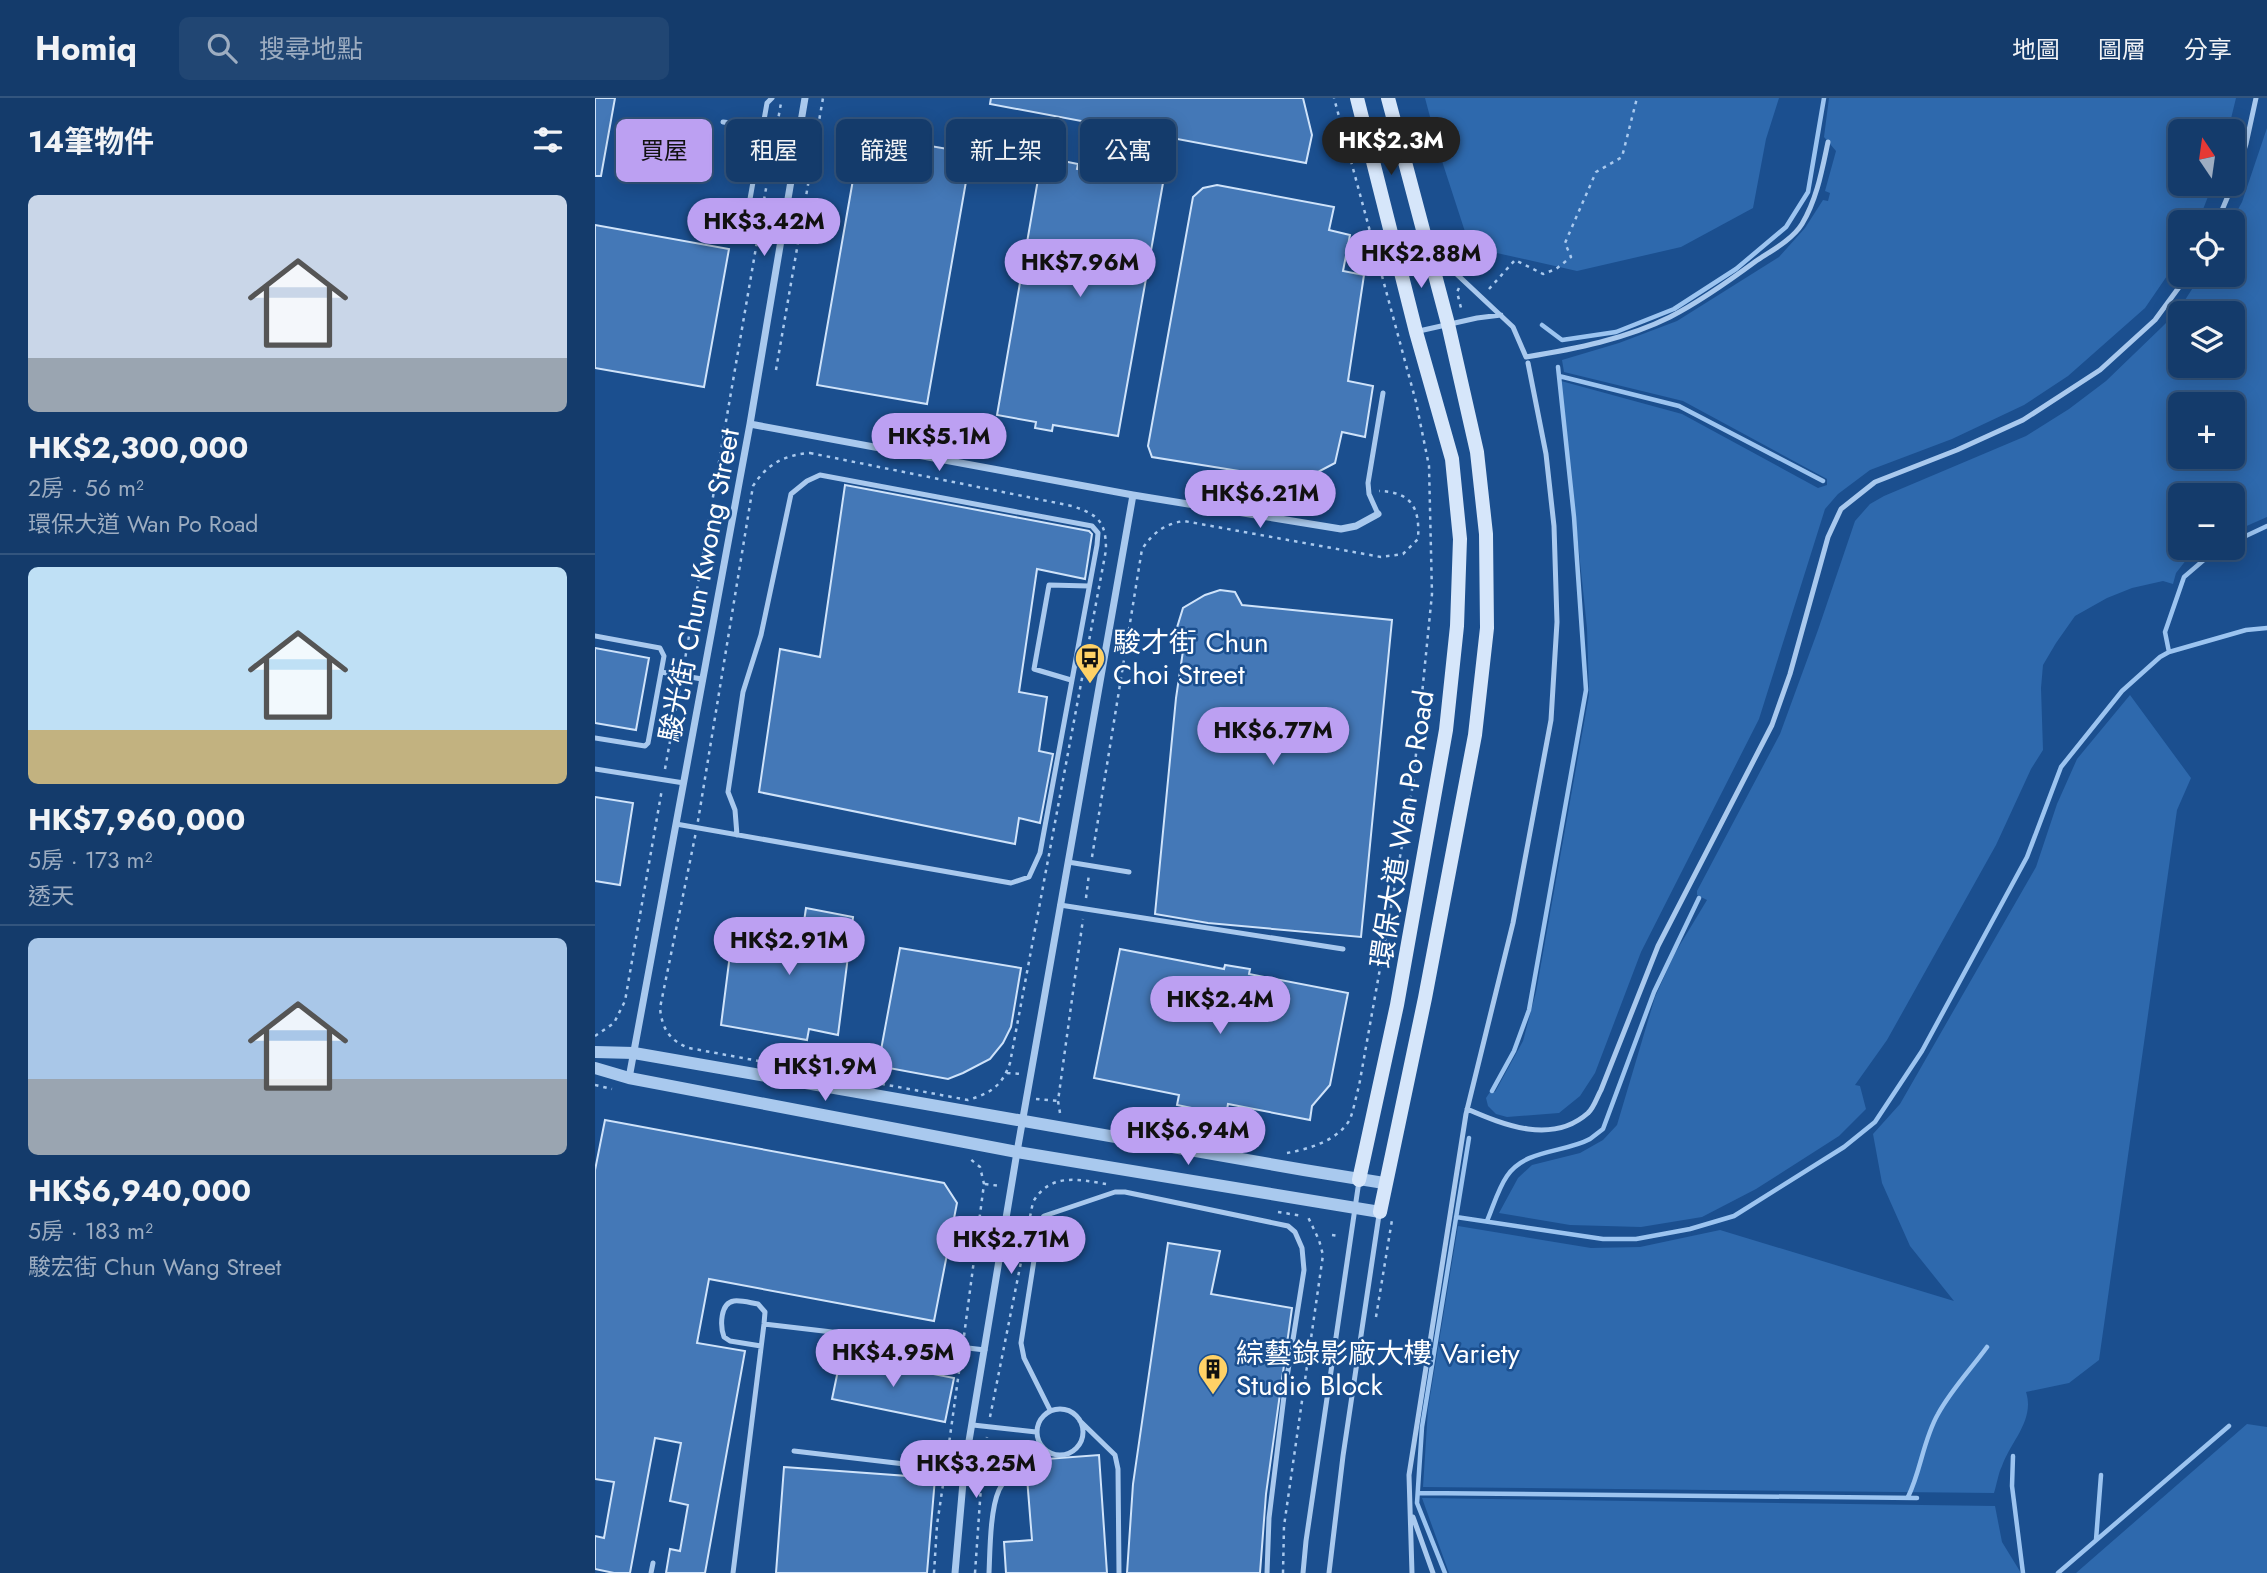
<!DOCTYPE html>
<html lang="zh-TW">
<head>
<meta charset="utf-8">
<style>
  :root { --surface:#143b6b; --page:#214673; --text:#f1f3f6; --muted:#9dadc1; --line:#33557e; --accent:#bca0f2 }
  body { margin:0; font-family:Jost,"Noto Sans TC",sans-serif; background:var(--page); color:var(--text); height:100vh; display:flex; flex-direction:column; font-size:26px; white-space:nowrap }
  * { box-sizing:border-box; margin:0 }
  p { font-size:23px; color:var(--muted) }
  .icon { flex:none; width:38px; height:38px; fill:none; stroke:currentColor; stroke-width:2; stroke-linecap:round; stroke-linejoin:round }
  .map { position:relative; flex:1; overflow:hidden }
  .details { display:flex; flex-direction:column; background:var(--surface); width:595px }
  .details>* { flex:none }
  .hud { position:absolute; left:21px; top:21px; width:665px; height:63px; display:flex; gap:14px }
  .needle { width:46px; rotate:347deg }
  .tools { position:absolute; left:1573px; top:21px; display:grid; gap:14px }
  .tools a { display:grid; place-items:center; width:77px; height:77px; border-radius:10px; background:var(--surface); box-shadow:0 4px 18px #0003,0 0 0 2px var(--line); font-size:35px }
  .price { position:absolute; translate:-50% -60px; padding:0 16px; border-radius:24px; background:var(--accent); color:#111; font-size:23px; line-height:46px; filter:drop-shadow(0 2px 4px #0008) }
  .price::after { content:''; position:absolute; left:50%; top:42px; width:21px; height:16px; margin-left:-10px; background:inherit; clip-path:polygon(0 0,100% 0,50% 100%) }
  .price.on { background:#222; color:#fff }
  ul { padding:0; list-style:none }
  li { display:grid; align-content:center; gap:14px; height:371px; padding:0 28px }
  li+li { border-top:2px solid var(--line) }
  li span { display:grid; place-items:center; height:217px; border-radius:10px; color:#555 }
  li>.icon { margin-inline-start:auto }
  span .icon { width:126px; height:126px; fill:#fffc; stroke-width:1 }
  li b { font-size:30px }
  h2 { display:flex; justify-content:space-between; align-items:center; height:84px; padding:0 28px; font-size:30px }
  .pill { padding:0 24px; border-radius:10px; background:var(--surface); box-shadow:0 4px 18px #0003,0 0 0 2px var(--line); font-size:24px; line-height:63px }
  .pill.on { background:var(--accent); color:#111 }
  header { display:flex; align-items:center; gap:42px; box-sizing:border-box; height:98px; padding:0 35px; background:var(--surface); border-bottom:2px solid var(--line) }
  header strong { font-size:33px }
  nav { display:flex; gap:38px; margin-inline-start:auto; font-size:24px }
  .search { width:490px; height:63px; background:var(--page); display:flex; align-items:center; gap:18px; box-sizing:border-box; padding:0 24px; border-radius:10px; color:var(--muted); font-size:26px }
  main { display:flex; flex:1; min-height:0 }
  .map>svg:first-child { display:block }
  .green { fill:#2e69ad; fill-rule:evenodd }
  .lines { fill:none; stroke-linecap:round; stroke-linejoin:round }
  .stream { stroke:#9cc4f0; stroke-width:4.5 }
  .building { fill:#4478b7; stroke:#cfe3fa; stroke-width:2 }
  .path { stroke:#a9c9ee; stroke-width:2.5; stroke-dasharray:3.5 5; stroke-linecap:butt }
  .service { stroke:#a9c9ee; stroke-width:5 }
  .minor { stroke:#a9c9ee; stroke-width:7 }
  .tertiary { stroke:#a9c9ee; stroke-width:12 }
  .secondary { stroke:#d6e6fa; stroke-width:14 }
  .labels { text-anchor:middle; stroke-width:5; stroke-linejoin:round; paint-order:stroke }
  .street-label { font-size:28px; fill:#fff; stroke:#1b4f8f }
  .poi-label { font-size:28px; fill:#fff; stroke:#1b4f8f; text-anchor:start }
</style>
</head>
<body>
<header>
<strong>Homiq</strong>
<div class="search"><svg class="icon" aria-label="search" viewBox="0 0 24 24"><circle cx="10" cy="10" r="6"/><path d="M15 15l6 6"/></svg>搜尋地點</div>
<nav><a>地圖</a><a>圖層</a><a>分享</a></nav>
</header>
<main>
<section class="details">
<h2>14筆物件<svg class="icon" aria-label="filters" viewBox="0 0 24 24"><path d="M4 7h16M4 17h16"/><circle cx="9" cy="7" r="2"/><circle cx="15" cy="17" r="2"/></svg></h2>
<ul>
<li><span style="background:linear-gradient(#c9d6e8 75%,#9aa5b1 0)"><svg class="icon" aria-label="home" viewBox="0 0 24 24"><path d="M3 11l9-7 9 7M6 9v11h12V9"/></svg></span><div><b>HK$2,300,000</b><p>2房 · 56 m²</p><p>環保大道 Wan Po Road</p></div></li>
<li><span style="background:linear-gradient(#bfe0f5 75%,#c2b280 0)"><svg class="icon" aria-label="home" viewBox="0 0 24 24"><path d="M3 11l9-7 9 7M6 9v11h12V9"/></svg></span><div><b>HK$7,960,000</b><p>5房 · 173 m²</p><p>透天</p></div></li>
<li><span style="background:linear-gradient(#a9c7e8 65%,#9aa5b1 0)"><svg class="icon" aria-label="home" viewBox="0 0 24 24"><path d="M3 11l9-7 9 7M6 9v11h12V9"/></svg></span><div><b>HK$6,940,000</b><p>5房 · 183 m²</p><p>駿宏街 Chun Wang Street</p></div></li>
</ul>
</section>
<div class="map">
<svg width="1672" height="1475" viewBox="0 0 1672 1475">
  <rect width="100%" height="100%" fill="#1b4f8f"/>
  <!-- green -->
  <path class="green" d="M830,0H1184L1171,41L1158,110L1086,149L982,173L875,149L846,60Z
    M1234,0H1641L1633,33H1586V86H1618L1603,124H1586L1585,159L1550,210L1473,278L1429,307L1357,341L1275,372L1243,396L1230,411L1164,621L1046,854L1000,975L985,998L964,1015L912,1019L901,1016L893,1008L891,1000L895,994H900L928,943L941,894L994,597L992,530L966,283L1087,316L1223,390L1232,387V381L1088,303L969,274L967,262L1024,245L1082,223L1184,159L1210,130L1228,102L1233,103L1235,95L1230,93L1241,53L1229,39Z
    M1672,30V419L1638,434V397H1586V450H1604L1599,452L1581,475L1578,486L1568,483L1537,490L1512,500L1480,518L1461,545L1448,567L1446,590L1448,652L1436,671L1401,747L1292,942L1260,987L1265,988L1271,1011L1244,1038L1161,1091L1107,1119L1046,1129L975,1127L904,1115L923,1080L937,1067L985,1055L1008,1042L1022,1027L1060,899L1080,855L1112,802L1102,797V793L1185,636L1223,532L1260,423L1275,406L1289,398L1431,338L1474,311L1511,283L1567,229L1583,213L1606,177H1638V124H1636L1647,104ZM1586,215H1638V268H1586ZM1638,306V359H1586V306Z
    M1535,597L1596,680L1582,712L1504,1262L1474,1285L1431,1294C1440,1322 1416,1343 1407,1368C1403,1376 1402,1386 1399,1395L828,1389L833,1311L863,1128L996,1150L1045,1149L1125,1132L1359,1203L1315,1148L1287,1085L1278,1036L1305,1006L1441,769L1462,706L1482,661Z
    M1652,1326L1672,1329V1475H1481Z
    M827,1400L1400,1408L1407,1444L1426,1475H854Z"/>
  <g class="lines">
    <!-- stream -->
    <path class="stream" d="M947,227L967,242L1021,234L1079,211L1141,171L1191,129L1213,94L1229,0
      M964,278L1084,308L1228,383
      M1638,444L1672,428
      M1574,554L1570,534L1589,479L1617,455L1627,450
      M897,993L919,953L934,912L991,592L979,419L963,269
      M861,1119L1008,1141H1041L1095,1131L1139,1118L1249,1049L1280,1024L1327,953L1432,759L1466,669L1527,593L1565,559L1574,554L1651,532L1672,530
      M892,1123C898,1109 903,1091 912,1078C930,1051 969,1055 995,1041C999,1038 1004,1034 1008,1031L1059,894L1104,800
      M1418,1358L1417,1388L1428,1475
      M823,1395L1322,1400
      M1313,1399C1326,1373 1328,1342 1343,1316C1356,1292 1376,1271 1392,1249
      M1501,1442L1506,1377
      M850,1475L822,1405L827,1329L874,1040
      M1463,1475L1634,1328"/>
  </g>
  <!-- building -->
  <path class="building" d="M0,0H20L6,78H0Z
    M396,0H708L717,37L711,65L395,6Z
    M266,36L376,55L332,306L222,287Z
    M463,62L483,66L482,71L568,85L523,338L458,327L457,333L440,330L441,324L402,317L446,64L462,67Z
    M622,87L739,109L734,132L755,137L748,173L769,177L753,283L778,288L770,339L747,334L740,365L706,383L557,359L553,348L598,99L608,90Z
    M0,127L134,151L109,289L0,270Z
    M250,387L494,433L497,436L490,481L442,471L424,594L452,599L444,653L458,656L445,725L424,720L420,746L164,694L185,551L225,559Z
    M625,492L640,494L647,507L797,522L766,839L613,825L560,816L581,600L588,553L583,547L580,536L588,510L610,497Z
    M0,550L54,560L41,632L0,625Z
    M0,699L38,705L25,787L0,783Z
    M211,810L258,819L243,937L214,931L212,942L126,927L139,825L207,837Z
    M305,850L426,870L416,929L408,945L395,961L368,975L353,981L283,968Z
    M525,851L629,871L630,867L655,871L654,876L753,895L735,987L717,1008L715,1022L633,1006L631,1017L582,1007L584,997L499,980Z
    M10,1022L349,1085L362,1105L339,1223L114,1181L102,1245L150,1253L110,1475H71L75,1451L85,1453L93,1407L75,1403L86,1345L60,1340L35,1475H19L0,1471V1438L9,1440L19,1384L0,1381V1072Z
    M573,1145L625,1153L616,1196L697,1210L671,1396L665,1475H532L538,1386Z
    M246,1258L359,1280L350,1324L237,1301Z
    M504,1357L512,1475H411L409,1444L437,1442L431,1367L438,1362Z
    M189,1369L340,1380L332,1475H181Z"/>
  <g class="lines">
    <!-- path -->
    <path class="path" d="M169,102L186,5
      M853,153L874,169L873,171
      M864,190L862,194L867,214
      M894,191L920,162L948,176L961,171L976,159L970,145L1001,74L1027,59L1042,0
      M181,272L228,0
      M215,355L477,408C504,417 511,424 511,452L415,965C407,988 396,995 373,1002L94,950C75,943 67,931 65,910L102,729L158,388C172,366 189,357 215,355Z
      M89,567L164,132
      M70,671L85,588
      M497,759L547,451C558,435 569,426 589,423L786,459L808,456L823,441C825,410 817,394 784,393
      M491,800L494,776
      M0,938L19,925L30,903L67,691
      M412,975L426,976
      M0,987L17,991
      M441,1001L463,1003
      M465,1015L463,1003L488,821
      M692,1055C714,1051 744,1042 755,1021C759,1011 761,998 764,988L818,686L837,496L834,368L821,304L739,0
      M390,1086L405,1088
      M683,1114L708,1118
      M737,1137L744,1138
      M781,1219L797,1122
      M369,1238L389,1086L385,1069L374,1060
      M395,1319L438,1104C455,1075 482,1081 511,1086
      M352,1360L366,1259
      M339,1475L342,1427L349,1380
      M380,1475L387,1374L392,1339
      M688,1475L689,1428L728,1157L724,1142L713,1119"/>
    <!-- service -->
    <path class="service" d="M177,0L172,5L155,101L186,143
      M128,24L167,29
      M1638,86L1651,46L1661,0
      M1622,124L1638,86
      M837,153L918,229L931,259C980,251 1031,241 1075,219C1106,203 1134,183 1161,163C1176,153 1197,142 1207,126C1222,101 1227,72 1233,44
      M824,233L882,220L906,217
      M783,416L774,396L773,385L788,295
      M0,538L65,550L69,558L53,645L50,648L0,640
      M66,574L107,581
      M476,582L439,571L454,487L494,488
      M0,671L89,685
      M81,726L416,785L434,779L445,755L502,447L503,435L497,428L225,377L212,383L196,396L166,537L148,594L133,694L140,712L142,737
      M473,764L534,774
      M465,807L748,851
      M872,1011C909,1027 957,1047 993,1015C999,1010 1002,999 1006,992L1063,848L1177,627L1195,576L1233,439L1246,411L1280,384L1362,352L1428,322L1505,272L1560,222L1593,177
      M169,1226L390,1252
      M442 1334a23 23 0 1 1 46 0a23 23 0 1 1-46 0Z
      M455,1312L429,1260L426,1245L445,1124L449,1118L520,1094H530L693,1128L700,1134L707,1150L709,1172L689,1298L674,1420L672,1475
      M485,1323L520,1357L523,1371L524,1475
      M378,1327L441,1334
      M199,1353L369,1373
      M818,1419L838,1475
      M56,1475L58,1465
      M138,1475L169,1226L170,1214L163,1206C156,1205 146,1202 139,1203C125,1205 125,1228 129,1239L135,1243L166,1248
      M394,1475C395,1453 395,1412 404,1392C413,1374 432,1361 446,1347
      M708,1475L711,1443L764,1083
      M734,1475L748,1358L784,1117
      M817,1475L814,1377L871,1016L918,825L956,622L962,524L959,428L951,356L933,265"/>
    <!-- minor -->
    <path class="minor" d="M155,326L538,397L746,431L761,428L783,416
      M34,980L155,326L210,0
      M360,1475L369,1373L422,1054L538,397"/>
    <!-- tertiary -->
    <path class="tertiary" d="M0,954L39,955L709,1072L789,1085
      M0,970L34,980L422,1054L785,1114"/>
    <!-- secondary -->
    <path class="secondary" d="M762,0L821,234L857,361L865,441L862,528L851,632L802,907L764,1082
      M785,1114L830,900L880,637L892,530L891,436L882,354L853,226L793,0"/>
  </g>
  <!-- icons -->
  <defs>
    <g id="bus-pin" transform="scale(1.575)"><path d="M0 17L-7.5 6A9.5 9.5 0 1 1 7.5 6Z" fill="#ffd166" stroke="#1b4f8f"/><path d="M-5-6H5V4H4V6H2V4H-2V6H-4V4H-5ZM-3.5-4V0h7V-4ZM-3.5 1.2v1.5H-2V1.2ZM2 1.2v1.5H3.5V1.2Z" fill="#111"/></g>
    <g id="building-pin" transform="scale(1.575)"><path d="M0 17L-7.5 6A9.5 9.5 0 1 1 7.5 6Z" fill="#ffd166" stroke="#1b4f8f"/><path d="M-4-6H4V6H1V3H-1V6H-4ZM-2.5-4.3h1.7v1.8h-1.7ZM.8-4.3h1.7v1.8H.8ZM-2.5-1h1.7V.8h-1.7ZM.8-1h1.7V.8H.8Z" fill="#111"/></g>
  </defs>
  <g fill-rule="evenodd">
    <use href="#bus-pin" x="495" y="560"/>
    <use href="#building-pin" x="618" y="1271"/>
  </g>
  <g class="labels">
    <!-- street labels -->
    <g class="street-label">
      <text transform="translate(104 487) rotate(-79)" y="10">駿光街 Chun Kwong Street</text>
      <text transform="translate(807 731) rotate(-81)" y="10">環保大道 Wan Po Road</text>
    </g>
    <!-- poi labels -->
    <g class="poi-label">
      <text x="518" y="554">駿才街 Chun<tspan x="518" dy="32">Choi Street</tspan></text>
      <text x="641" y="1265">綜藝錄影廠大樓 Variety<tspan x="641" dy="32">Studio Block</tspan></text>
    </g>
  </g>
</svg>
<div class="tools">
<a><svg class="needle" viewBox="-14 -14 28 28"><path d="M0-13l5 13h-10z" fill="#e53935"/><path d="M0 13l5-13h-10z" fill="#9dadc1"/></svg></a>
<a><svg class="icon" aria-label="locate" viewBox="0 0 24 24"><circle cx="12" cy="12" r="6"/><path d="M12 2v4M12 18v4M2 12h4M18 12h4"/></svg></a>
<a><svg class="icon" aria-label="layers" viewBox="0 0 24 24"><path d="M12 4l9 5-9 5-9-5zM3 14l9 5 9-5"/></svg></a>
<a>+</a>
<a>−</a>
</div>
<b class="price on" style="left:796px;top:79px">HK$2.3M</b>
<b class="price" style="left:169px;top:160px">HK$3.42M</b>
<b class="price" style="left:826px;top:192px">HK$2.88M</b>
<b class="price" style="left:485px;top:201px">HK$7.96M</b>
<b class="price" style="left:344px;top:375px">HK$5.1M</b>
<b class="price" style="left:665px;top:432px">HK$6.21M</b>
<b class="price" style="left:678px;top:669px">HK$6.77M</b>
<b class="price" style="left:194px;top:879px">HK$2.91M</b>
<b class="price" style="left:625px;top:938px">HK$2.4M</b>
<b class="price" style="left:230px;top:1005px">HK$1.9M</b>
<b class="price" style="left:593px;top:1069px">HK$6.94M</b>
<b class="price" style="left:416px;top:1178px">HK$2.71M</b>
<b class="price" style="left:298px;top:1291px">HK$4.95M</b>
<b class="price" style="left:381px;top:1402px">HK$3.25M</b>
<div class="hud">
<a class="pill on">買屋</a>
<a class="pill">租屋</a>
<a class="pill">篩選</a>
<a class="pill">新上架</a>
<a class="pill">公寓</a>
</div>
</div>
</main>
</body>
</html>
